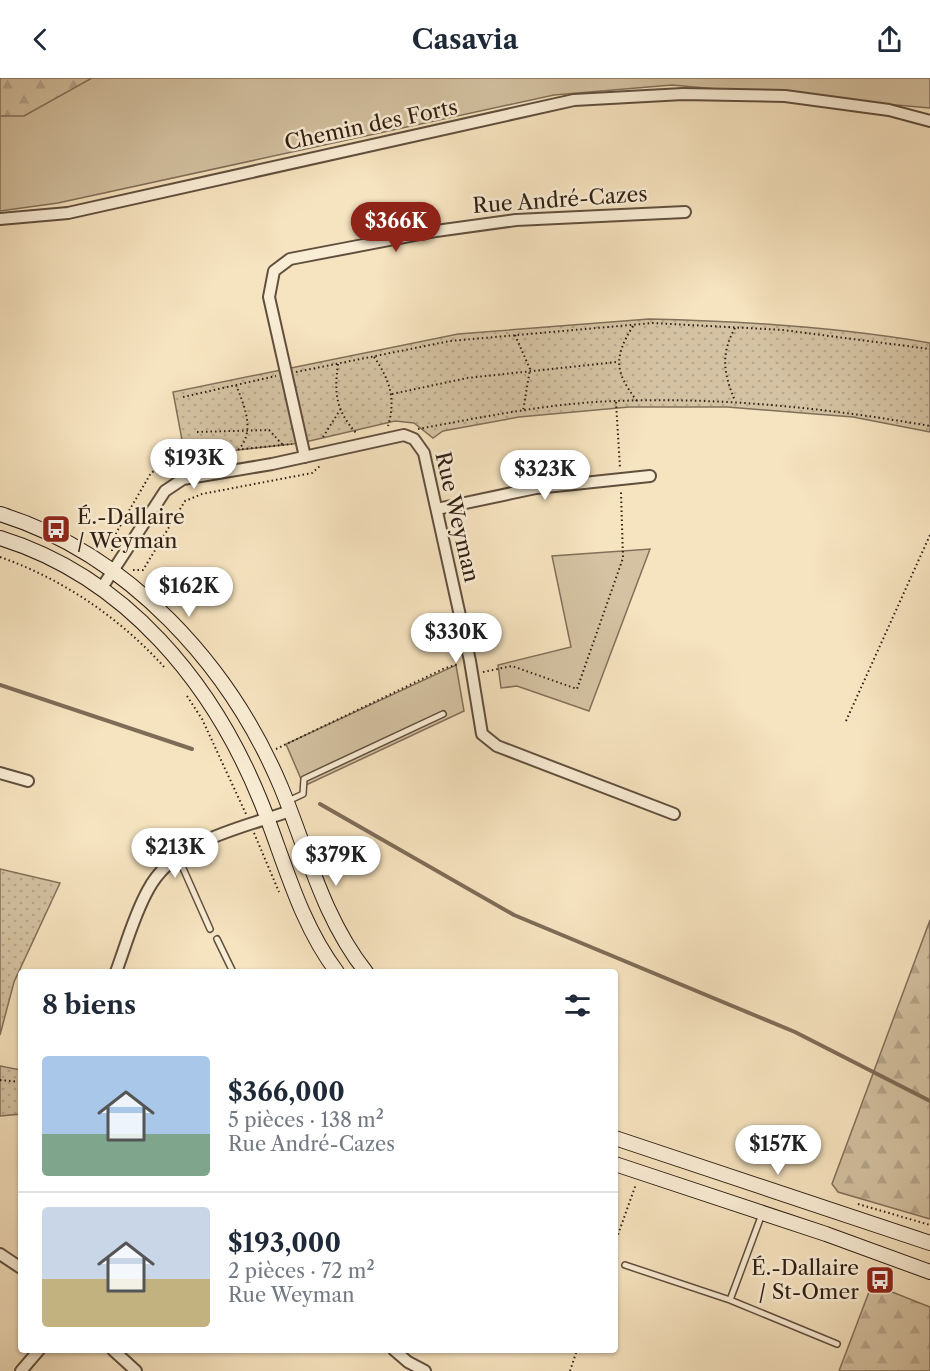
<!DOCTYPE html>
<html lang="fr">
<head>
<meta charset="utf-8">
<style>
  :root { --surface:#fff; --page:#f2f2f3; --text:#1f2937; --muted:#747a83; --line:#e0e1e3; --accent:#8f2418 }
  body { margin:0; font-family:"Libre Caslon Text",serif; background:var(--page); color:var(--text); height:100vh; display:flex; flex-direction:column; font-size:22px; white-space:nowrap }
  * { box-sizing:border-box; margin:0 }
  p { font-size:20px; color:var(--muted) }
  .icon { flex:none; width:33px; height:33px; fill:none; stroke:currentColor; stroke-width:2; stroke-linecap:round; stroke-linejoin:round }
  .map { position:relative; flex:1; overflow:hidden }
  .details { position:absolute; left:18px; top:891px; width:600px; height:384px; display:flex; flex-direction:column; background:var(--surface); border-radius:6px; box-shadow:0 2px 4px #0004 }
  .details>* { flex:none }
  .price { position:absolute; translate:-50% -51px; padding:0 14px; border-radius:21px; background:#fff; color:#222; font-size:20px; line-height:39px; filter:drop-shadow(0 2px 3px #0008) }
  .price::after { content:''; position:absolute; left:50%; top:36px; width:18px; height:14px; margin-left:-9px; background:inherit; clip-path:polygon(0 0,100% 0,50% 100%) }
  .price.current { background:var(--accent); color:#fff }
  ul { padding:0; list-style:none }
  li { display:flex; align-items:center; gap:18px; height:150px; padding:0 24px }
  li+li { border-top:2px solid var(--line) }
  li span { display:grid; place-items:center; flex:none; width:168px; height:120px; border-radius:6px; color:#555 }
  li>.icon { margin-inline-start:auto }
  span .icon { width:72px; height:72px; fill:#fffc; stroke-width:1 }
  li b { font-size:26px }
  h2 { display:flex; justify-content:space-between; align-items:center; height:72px; padding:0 24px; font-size:26px }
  header { display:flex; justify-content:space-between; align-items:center; height:78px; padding:0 24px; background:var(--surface); font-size:27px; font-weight:700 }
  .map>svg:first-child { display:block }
  .green { fill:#d4c2a2; stroke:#82705a; stroke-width:1.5 }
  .forest { fill:url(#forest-firs); stroke:#82705a; stroke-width:1.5 }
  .park { fill:url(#park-dots); stroke:#82705a; stroke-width:1.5 }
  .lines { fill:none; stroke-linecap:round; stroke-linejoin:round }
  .stream { stroke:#7e6c57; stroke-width:4 }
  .lane-casing { stroke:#614f3e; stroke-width:8 }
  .street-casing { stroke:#614f3e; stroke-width:14 }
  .secondary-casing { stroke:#2f1e13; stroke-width:16 }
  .path { stroke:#2f1e13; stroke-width:2; stroke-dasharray:1.5 3; stroke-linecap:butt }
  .lane { stroke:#f9edd5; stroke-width:5 }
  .street { stroke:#f9edd5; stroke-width:10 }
  .secondary { stroke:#f9edd5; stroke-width:14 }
  .labels { text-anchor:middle; stroke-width:5; stroke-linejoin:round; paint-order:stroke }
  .street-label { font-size:21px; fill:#2f1e13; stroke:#f9edd5 }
  .poi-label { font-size:21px; fill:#2f1e13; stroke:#f9edd5; text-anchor:start }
</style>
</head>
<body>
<header><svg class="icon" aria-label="back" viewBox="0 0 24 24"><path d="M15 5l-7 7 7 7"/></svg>Casavia<svg class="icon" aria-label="share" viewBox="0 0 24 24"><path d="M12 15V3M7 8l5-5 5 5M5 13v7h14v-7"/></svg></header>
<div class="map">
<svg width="930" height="1293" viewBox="0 0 930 1293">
  <defs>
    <pattern id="forest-firs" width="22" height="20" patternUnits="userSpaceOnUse" patternTransform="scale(1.5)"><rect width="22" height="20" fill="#d4c2a2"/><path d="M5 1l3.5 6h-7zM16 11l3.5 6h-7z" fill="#b6a68b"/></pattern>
    <pattern id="park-dots" width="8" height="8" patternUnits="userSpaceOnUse" patternTransform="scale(1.5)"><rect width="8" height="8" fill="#d4c2a2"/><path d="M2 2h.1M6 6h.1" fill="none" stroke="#b6a68b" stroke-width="1.8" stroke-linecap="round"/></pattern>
  </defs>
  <rect width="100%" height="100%" fill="#f6e3bf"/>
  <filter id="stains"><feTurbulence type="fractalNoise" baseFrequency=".00333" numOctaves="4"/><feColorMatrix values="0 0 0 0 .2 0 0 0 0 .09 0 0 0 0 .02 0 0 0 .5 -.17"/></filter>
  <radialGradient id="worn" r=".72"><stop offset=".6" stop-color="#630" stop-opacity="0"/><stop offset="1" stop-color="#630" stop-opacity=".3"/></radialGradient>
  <!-- green -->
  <path class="green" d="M0,0H930V30L672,7L554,17L58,125L0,133Z
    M650,471L589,633L517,608L501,610L498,587L571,569L552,478Z
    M456,587L464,633L304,708L286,666Z"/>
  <!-- forest -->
  <path class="forest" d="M0,0H92L24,38H0Z
    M930,842V1141L838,1114L832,1106Z
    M872,1206L930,1229V1293H839Z"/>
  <!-- park -->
  <path class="park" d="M649,241C743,243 837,249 930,265V354L853,339L727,329H629L519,339L443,353L433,360L414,345L395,343L301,365L185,378L173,314L458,256Z
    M0,791L60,805L14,904L0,957Z
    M0,988L21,992V1036L0,1038Z"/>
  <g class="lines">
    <!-- stream -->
    <path class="stream" d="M0,607L192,671
      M320,726L514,837L795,954L930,1023"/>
    <!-- lane casing -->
    <g class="lane-casing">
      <path id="lane" d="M288,723L303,716L304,701L443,636
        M178,779L210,851
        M217,861L233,894
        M762,1136L730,1222L837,1266
        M625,1187L730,1222"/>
    </g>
    <!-- street casing -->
    <g class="street-casing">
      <path id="street" d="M0,141L68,135L574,22L683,16L785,18L889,32L930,43
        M305,379L269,219L274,193L290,181L436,153L516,142L685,134
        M437,431L536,410L650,398
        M101,511L165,413L183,401L272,386L404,357L414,361L424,375L470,583L482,656L497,668L674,736
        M0,695L28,703
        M116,894C126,867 134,837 148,812C174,762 242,750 290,733
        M0,1176L21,1190
        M113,1272L136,1293
        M394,1272L408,1284L425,1293
        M21,1293L39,1272"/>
    </g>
    <!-- secondary casing -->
    <g class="secondary-casing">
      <path id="secondary" d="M0,436C129,476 230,588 281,709C307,772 323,840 366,894
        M0,460C126,499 213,605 261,724C284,781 299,844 337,894
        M615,1060L930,1165
        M615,1086L826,1156L930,1194"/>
    </g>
    <!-- path -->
    <path class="path" d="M633,248C613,280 615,294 637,323
      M735,250C720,277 724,296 735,323
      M515,257L530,291L523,333
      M374,279C390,302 396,321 388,348
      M338,286C334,316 336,332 356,355
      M296,294L450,263L653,245L783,252L930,271
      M236,307C245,329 256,355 237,373
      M392,316L467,300L617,284
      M183,319L276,298
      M616,324L620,390
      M418,351C483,339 550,325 616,323C721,319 827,330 930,348
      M197,354L269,352L283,367
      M323,359L340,332
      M112,473V462L151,395L173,381L195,376L292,366
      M0,479C63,501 120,540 165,590
      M133,492H143L185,423L202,416L312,395L321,387
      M483,594L512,588L577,611L623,480L621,414
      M187,618L202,641L246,736
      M846,643L930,457
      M276,671L443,591L458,586
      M254,755L279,814
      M0,1002L21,1004
      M858,1126L930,1147
      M615,1165L636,1106
      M570,1293L577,1272"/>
    <!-- lane -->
    <use href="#lane" class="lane"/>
    <!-- street -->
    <use href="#street" class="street"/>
    <!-- secondary -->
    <use href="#secondary" class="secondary"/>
  </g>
  <!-- icons -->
  <defs>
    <g id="bus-square" transform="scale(1.5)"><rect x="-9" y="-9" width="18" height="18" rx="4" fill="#8f2418" stroke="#f9edd5"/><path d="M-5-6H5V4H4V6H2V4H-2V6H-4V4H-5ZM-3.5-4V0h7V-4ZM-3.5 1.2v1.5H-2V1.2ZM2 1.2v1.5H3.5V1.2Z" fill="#fff"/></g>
  </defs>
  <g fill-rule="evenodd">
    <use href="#bus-square" x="56" y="451"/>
    <use href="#bus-square" x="880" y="1202"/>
  </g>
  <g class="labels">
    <!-- street labels -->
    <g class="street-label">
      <text transform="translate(371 47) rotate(-12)" y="7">Chemin des Forts</text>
      <text transform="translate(560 122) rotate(-4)" y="7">Rue André-Cazes</text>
      <text transform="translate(457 439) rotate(77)" y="7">Rue Weyman</text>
    </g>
    <!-- poi labels -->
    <g class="poi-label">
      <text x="77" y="446">É.-Dallaire<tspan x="77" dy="24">/ Weyman</tspan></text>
      <text x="859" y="1197" text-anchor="end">É.-Dallaire<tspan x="859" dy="24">/ St-Omer</tspan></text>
    </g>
  </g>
  <rect width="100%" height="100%" filter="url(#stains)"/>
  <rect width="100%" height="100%" fill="url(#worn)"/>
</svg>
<b class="price current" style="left:396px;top:175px">$366K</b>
<b class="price" style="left:194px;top:412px">$193K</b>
<b class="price" style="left:545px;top:423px">$323K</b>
<b class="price" style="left:189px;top:540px">$162K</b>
<b class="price" style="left:456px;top:586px">$330K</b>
<b class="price" style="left:175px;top:801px">$213K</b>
<b class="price" style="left:336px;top:809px">$379K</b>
<b class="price" style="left:778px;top:1098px">$157K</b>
<section class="details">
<h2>8 biens<svg class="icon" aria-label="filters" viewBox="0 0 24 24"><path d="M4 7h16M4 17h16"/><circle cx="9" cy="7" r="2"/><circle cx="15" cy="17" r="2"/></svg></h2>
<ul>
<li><span style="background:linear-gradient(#a9c7e8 65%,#7fa58c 0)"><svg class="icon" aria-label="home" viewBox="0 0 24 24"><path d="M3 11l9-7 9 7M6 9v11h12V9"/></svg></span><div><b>$366,000</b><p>5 pièces · 138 m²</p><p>Rue André-Cazes</p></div></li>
<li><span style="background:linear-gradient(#c9d6e8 60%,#c2b280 0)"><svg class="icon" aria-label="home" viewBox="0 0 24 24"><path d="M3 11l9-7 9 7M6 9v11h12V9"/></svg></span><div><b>$193,000</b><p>2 pièces · 72 m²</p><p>Rue Weyman</p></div></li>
</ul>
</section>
</div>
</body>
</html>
